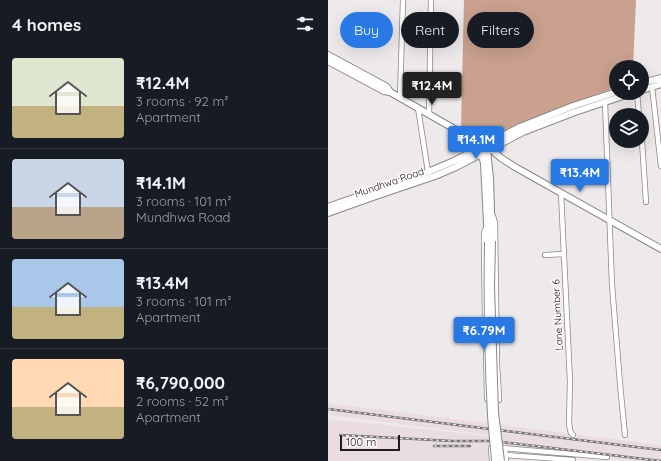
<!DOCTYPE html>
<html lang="en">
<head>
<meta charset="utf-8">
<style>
  :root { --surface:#171b24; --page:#20242c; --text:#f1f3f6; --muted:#9ea1a6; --line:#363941; --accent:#2979e4 }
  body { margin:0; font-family:Quicksand,sans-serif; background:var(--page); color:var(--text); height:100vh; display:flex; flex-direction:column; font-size:15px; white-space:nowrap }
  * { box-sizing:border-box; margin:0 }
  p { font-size:13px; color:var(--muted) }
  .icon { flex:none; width:22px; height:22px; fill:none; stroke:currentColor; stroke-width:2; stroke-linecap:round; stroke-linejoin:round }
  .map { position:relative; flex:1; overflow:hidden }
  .side { display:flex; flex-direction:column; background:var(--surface); width:328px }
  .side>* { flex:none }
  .banner { position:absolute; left:12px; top:12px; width:261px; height:36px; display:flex; gap:8px }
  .controls { position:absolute; left:281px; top:60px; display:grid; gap:8px }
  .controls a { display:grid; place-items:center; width:40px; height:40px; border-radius:50%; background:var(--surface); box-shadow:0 4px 16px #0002; font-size:20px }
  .scale { position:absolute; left:12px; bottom:10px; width:60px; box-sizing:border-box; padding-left:4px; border:2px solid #1e1c1d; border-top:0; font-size:11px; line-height:14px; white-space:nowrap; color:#1e1c1d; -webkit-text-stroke:3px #fcf8f8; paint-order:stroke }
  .price { position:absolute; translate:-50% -34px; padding:0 9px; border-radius:4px; background:var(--accent); color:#fff; font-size:13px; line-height:26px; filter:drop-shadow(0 1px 2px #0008) }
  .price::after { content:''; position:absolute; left:50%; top:24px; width:12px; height:9px; margin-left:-6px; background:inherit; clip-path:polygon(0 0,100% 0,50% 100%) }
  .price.selected { background:#222; color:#fff }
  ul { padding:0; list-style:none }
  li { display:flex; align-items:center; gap:12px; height:100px; padding:0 12px }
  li+li { border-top:1px solid var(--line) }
  li span { display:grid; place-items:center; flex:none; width:112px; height:80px; border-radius:4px; color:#555 }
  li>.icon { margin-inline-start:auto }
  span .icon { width:48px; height:48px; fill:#fffc; stroke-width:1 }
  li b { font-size:17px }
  h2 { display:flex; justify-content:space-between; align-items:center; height:48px; padding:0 12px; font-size:17px }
  .tag { padding:0 14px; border-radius:18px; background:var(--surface); box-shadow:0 4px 16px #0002; font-size:14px; line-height:36px }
  .tag.selected { background:var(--accent); color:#fff }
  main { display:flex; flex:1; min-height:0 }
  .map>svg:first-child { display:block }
  .built { fill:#eadde0 }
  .forest { fill:#c9a18e }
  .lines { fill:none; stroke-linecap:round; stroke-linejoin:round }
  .street-casing { stroke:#8b8788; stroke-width:6 }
  .secondary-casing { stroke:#8b8788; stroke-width:8 }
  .street { stroke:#fff; stroke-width:4.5 }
  .secondary { stroke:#fff; stroke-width:6 }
  .rail-casing { stroke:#797677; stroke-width:2.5 }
  .rail { stroke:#fcf8f8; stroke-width:1; stroke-dasharray:3; stroke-linecap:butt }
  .secondary-bridge-casing { stroke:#8b8788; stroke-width:8; stroke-linecap:butt }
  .secondary-bridge { stroke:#fff; stroke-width:6 }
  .labels { text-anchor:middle; stroke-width:3; stroke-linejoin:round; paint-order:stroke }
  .street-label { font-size:10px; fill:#1e1c1d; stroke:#fcf8f8 }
</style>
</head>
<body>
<main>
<section class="side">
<h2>4 homes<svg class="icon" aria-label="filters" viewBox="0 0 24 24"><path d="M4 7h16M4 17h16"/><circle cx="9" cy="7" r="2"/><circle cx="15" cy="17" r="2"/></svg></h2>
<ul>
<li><span style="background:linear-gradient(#dfe7d0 60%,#c2b280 0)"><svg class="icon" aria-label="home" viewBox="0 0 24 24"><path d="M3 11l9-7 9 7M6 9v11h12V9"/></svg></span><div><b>₹12.4M</b><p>3 rooms · 92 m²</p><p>Apartment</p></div></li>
<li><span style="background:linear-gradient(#c9d6e8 60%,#b9a48a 0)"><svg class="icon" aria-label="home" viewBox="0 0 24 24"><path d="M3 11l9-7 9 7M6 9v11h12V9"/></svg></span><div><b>₹14.1M</b><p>3 rooms · 101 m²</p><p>Mundhwa Road</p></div></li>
<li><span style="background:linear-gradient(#a9c7e8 60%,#c2b280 0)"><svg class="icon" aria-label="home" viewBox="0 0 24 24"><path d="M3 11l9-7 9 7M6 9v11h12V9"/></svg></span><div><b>₹13.4M</b><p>3 rooms · 101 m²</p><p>Apartment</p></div></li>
<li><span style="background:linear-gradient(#ffd9b3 60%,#c2b280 0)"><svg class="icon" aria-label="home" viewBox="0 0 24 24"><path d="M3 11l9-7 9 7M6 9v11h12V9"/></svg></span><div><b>₹6,790,000</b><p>2 rooms · 52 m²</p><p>Apartment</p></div></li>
</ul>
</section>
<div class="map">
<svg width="333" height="461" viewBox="0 0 333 461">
  <rect width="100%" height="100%" fill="#eeeaeb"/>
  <!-- built -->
  <path class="built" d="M0,403L333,445V461H306L170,450L167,446H162V461H0V419L162,436L161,435L0,415Z"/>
  <!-- forest -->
  <path class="forest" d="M136,0H308L305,67H288V87L155,139L133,128Z"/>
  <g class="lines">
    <!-- street casing -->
    <g class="street-casing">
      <path id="street" d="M324,87L333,166
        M309,93L311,115
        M72,98L75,0
        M277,102L284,285L292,384L297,435
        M90,108L100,172
        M101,115L103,0
        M314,141L318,202
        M233,193L242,381L241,423L242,430L243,433L245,435
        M217,255L235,254
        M157,324L156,245V233L158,228
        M158,352L159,399L160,400H171V396L169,365L167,223L165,216
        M177,448L178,461
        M178,455L245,460
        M164,461L163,449V448L164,447L279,457"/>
    </g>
    <!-- secondary casing -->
    <g class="secondary-casing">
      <path id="secondary" d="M0,55L59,87L62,92
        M0,61L56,91L62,92L137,135L142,137L159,150L162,178L164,241
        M314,83L333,78
        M314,90L333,84
        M137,135C142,146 154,151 156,163L160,242
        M163,149L173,158L187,167L333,249
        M0,207L100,172L126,161L192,127L245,106L288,92
        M0,213L45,197L107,176L128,167L195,132L247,112L304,93"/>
    </g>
    <!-- street -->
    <use href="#street" class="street"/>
    <!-- secondary -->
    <use href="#secondary" class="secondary"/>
    <!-- rail casing -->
    <g class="rail-casing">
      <path id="rail" d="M0,409L333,450
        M12,435L124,441H166L333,461
        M106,446H142"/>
    </g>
    <!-- rail -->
    <use href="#rail" class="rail"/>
    <!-- secondary-bridge casing -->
    <g class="secondary-bridge-casing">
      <path id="secondary-bridge" d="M164,241L163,286L167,413L173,461
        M160,242C159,300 160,358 163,415C164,431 166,446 167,461"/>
    </g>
    <!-- secondary-bridge -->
    <use href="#secondary-bridge" class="secondary-bridge"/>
  </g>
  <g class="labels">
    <!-- street labels -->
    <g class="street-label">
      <text transform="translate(61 182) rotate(-19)" y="4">Mundhwa Road</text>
      <text transform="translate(229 315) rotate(-93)" y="4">Lane Number 6</text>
    </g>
  </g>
</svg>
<div class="controls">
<a><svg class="icon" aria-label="locate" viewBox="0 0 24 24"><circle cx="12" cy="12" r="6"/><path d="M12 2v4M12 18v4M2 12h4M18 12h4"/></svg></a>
<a><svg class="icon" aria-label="layers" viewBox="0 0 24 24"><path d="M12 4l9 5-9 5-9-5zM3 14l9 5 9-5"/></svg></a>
</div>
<div class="scale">100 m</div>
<b class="price selected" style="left:104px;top:106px">₹12.4M</b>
<b class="price" style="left:148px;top:160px">₹14.1M</b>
<b class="price" style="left:252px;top:193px">₹13.4M</b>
<b class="price" style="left:156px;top:351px">₹6.79M</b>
<div class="banner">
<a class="tag selected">Buy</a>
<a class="tag">Rent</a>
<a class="tag">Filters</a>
</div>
</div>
</main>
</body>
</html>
